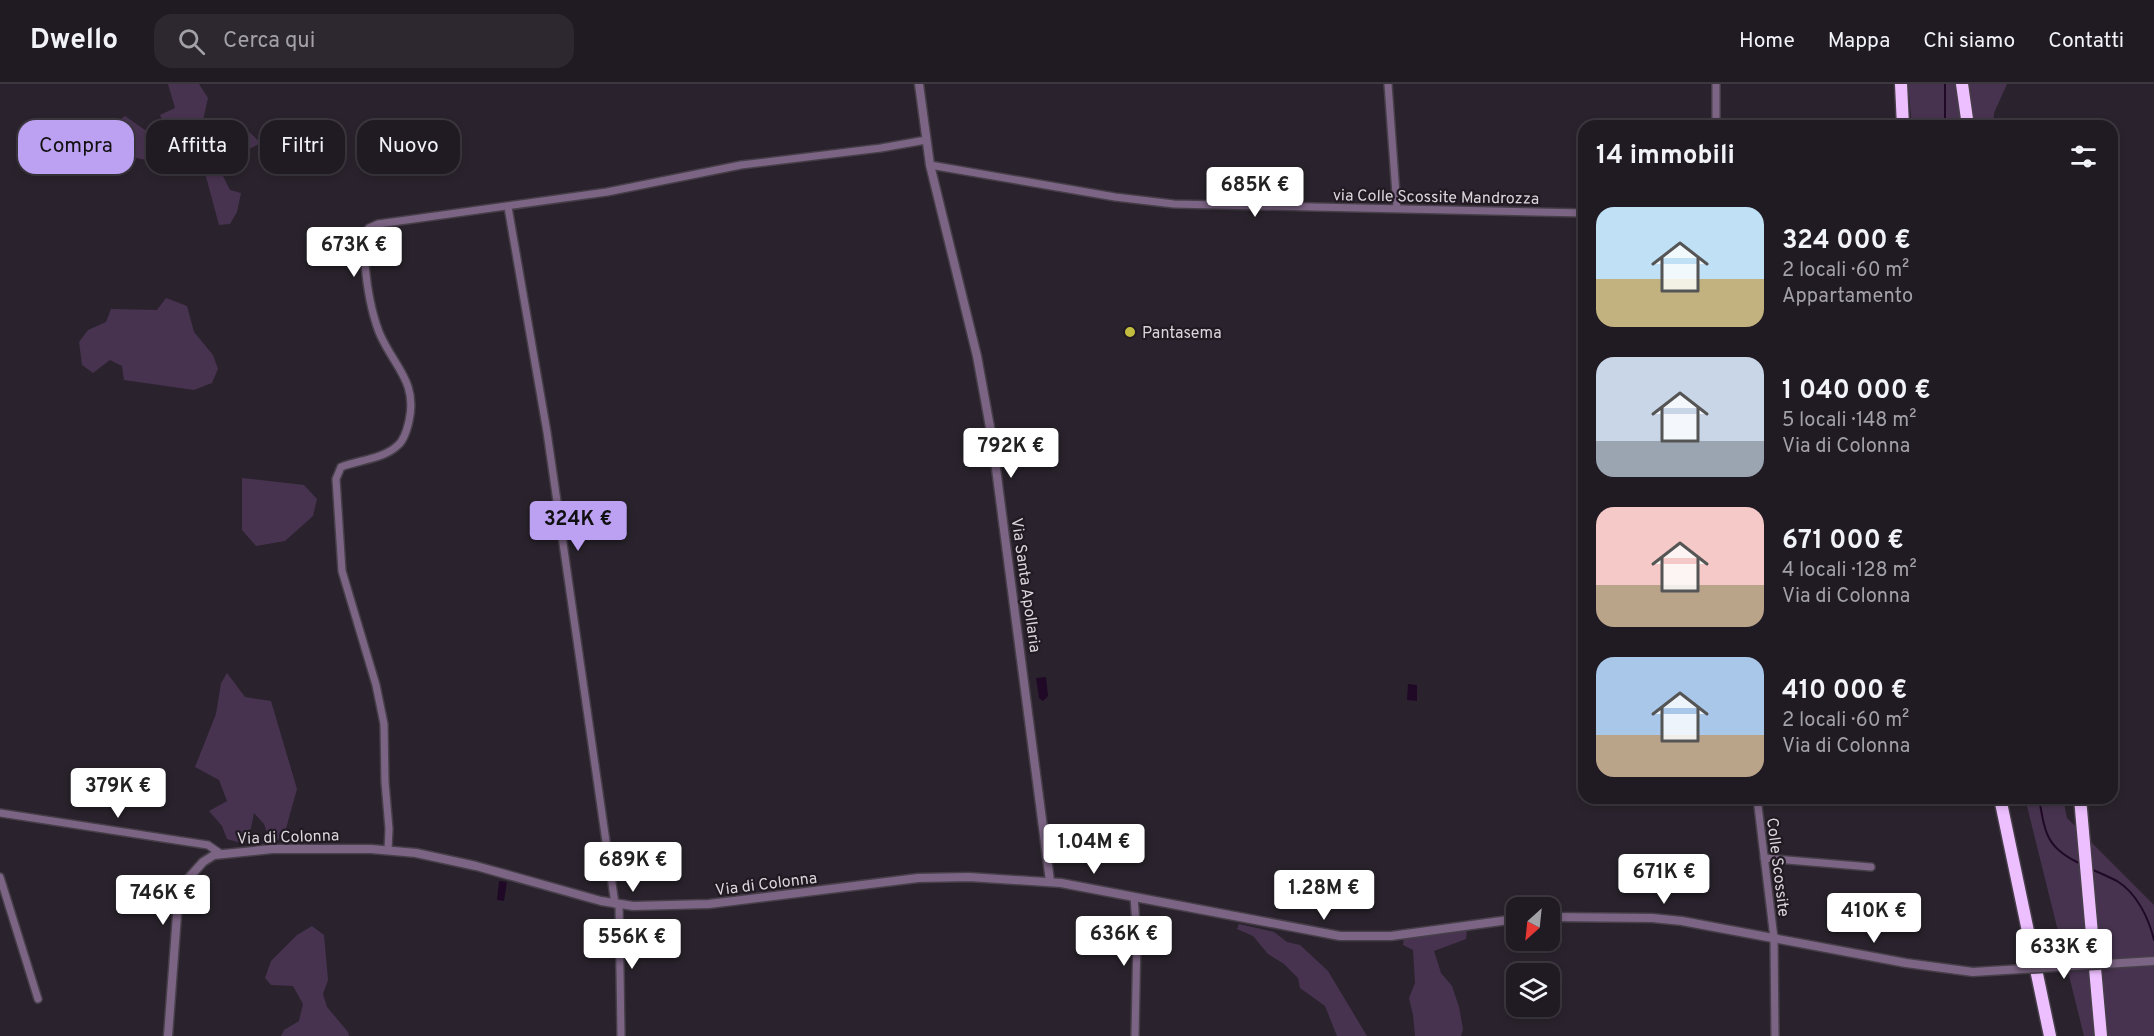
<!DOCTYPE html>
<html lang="it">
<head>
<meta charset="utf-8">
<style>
  :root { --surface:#201a22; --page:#2d272f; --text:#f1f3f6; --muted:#a2a1a5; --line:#3d3840; --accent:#bca0f2 }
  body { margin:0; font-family:Overpass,sans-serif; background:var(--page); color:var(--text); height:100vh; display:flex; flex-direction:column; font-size:22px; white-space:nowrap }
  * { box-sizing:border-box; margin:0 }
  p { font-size:20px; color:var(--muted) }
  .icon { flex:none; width:33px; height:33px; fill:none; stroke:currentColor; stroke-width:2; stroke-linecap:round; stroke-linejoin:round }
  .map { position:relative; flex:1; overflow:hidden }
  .panel { position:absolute; left:1578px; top:36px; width:540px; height:684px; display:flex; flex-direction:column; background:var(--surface); border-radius:18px; box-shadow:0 3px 9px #0003,0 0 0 2px var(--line) }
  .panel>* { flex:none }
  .banner { position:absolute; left:18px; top:36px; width:570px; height:54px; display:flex; gap:12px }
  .needle { width:39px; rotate:207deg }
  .tools { position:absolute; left:1506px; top:813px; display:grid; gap:12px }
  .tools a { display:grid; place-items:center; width:54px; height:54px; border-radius:12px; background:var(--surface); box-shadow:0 3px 9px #0003,0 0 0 2px var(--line); font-size:30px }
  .price { position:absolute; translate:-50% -51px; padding:0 14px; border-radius:6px; background:#fff; color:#222; font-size:20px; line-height:39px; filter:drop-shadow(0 2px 3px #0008) }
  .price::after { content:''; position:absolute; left:50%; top:36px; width:18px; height:14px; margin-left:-9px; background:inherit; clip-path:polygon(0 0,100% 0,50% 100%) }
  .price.selected { background:var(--accent); color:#111 }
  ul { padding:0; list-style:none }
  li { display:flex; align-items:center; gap:18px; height:150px; padding:0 18px }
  li span { display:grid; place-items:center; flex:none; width:168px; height:120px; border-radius:18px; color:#555 }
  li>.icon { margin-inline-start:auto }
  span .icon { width:72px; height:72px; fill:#fffc; stroke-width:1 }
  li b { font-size:26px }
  h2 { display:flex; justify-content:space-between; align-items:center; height:72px; padding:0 18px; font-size:26px }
  .pill { padding:0 21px; border-radius:18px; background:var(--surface); box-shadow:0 3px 9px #0003,0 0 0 2px var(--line); font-size:21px; line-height:54px }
  .pill.selected { background:var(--accent); color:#111 }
  header { display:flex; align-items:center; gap:36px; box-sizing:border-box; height:84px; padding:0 30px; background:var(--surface); border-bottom:2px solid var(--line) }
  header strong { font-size:28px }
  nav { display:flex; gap:33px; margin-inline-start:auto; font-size:21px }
  .search { width:420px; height:54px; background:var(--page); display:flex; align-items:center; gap:15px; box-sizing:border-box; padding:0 21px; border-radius:18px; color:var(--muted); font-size:22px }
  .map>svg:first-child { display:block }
  .green { fill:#47334f }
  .water { fill:#200927 }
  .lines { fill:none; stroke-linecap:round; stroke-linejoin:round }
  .stream { stroke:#200927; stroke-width:2 }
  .minor-casing { stroke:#463f49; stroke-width:10 }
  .tertiary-casing { stroke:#463f49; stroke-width:11 }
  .motorway-casing { stroke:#463f49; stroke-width:15 }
  .minor { stroke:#7c6484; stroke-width:7 }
  .tertiary { stroke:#7c6484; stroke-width:8 }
  .motorway { stroke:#eebfff; stroke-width:12 }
  .tertiary-bridge-casing { stroke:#463f49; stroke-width:11; stroke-linecap:butt }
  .tertiary-bridge { stroke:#7c6484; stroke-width:8 }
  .poi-dot { fill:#c2bd3f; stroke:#211a23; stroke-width:2 }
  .labels { text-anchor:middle; stroke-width:4.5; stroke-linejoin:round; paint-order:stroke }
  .street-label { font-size:16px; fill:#dad5db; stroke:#211a23 }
  .poi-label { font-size:16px; fill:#dad5db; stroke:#211a23; text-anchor:start }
</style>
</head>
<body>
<header>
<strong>Dwello</strong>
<div class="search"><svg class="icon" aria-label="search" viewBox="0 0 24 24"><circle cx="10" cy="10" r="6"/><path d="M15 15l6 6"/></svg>Cerca qui</div>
<nav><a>Home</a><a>Mappa</a><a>Chi siamo</a><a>Contatti</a></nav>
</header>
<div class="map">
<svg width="2154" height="952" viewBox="0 0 2154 952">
  <rect width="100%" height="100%" fill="#2a232d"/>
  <!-- green -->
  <path class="green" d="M168,0H199L208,14L203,36L210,53L247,46L261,59L232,74L221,88L230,106L241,109L237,128L230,140L219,141L205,89L123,71L111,42L125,32L145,46L165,42L160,31L175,24Z
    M1908,0H2007L1994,29L1993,42H1912Z
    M166,214L187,222L194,248L213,271L218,285L212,299L194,306L124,296L122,282L110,276L93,289L82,281L79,258L88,246L106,238L111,225L157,226Z
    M242,394L304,401L317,415L313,432L285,457L256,462L242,446Z
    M227,589L245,613L271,617L297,705L285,748L277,757L269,754L264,740L254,729L251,744L241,759L227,755L222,742L209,727L227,717L219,696L195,683L216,630L221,599Z
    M2025,714H2063L2067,734L2154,821V952H2084Z
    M1239,840L1274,848L1287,858L1300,861L1328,887L1367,952H1337L1325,922L1300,904L1298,894L1284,880L1268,870L1253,852L1237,845Z
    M312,842L324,851L328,896L323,910L327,923L348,948L349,952H281L284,946L299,937L303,920L293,902L271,901L265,894L271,877L297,851Z
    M1467,846L1466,855L1434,867L1441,889L1452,902L1459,923L1463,945L1461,952H1415L1413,931L1409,914L1415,899L1413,866L1403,861L1404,854Z"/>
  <!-- water -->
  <path class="water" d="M1046,593L1048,612L1043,617L1039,614L1036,594Z
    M1408,600L1417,601V617L1407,616Z
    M499,797L507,798L504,817L497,816Z"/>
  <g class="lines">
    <!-- stream -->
    <path class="stream" d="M1942,42L1945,39V0
      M2039,714C2045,749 2046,764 2081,780
      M2091,785C2100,789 2109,793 2117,797C2137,809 2149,835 2154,856"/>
    <!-- minor casing -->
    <g class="minor-casing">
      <path id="minor" d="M1388,0L1397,124
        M1716,0V42
        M930,81L1115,113L1174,120L1584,129
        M508,123L547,348L615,820
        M1757,714L1774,854L1775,952
        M0,729L208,761L221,770
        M388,766L389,745L385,698L384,640L376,601L342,487L336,395L341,383C358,376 383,375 397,362C404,357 407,346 409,337C418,297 393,282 379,248C371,227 367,203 365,180C364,168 363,155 369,144L378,140L607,108L741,81L881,64L926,56
        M1764,774L1871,783
        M0,793L38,915
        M1134,813L1137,853L1135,952
        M619,820L621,952"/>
    </g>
    <!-- tertiary casing -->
    <g class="tertiary-casing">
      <path id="tertiary" d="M919,0L930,81L977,272L992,354L1050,797
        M1550,833L1652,834L1682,837L1906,879L1973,888
        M168,952L177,831L181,808L186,797L203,778L214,771L272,765H371L416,769L476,782L601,817L633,822L709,820L918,794L969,793L1061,799L1340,852H1391L1516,835"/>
    </g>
    <!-- motorway casing -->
    <g class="motorway-casing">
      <path id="motorway" d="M1901,0L1903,42
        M1962,0L1968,42
        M2000,714L2050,952
        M2080,714L2101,952"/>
    </g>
    <!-- minor -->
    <use href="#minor" class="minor"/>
    <!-- tertiary -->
    <use href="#tertiary" class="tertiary"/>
    <!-- motorway -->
    <use href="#motorway" class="motorway"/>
    <!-- tertiary-bridge casing -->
    <g class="tertiary-bridge-casing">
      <path id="tertiary-bridge" d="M1973,888L2154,877"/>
    </g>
    <!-- tertiary-bridge -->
    <use href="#tertiary-bridge" class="tertiary-bridge"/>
  </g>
  <!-- markers -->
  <circle class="poi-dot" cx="1130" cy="248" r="6"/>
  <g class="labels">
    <!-- street labels -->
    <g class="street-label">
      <text transform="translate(1436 112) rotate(1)" y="6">via Colle Scossite Mandrozza</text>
      <text transform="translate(1027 501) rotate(82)" y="6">Via Santa Apollaria</text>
      <text transform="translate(288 752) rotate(-2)" y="6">Via di Colonna</text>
      <text transform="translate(1779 783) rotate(83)" y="6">Colle Scossite</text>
      <text transform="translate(766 799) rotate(-7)" y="6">Via di Colonna</text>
    </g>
    <!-- poi labels -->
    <g class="poi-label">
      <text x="1142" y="254">Pantasema</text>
    </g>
  </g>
</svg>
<div class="tools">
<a><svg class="needle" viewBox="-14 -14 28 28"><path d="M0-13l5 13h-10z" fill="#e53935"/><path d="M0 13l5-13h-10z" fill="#a2a1a5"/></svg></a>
<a><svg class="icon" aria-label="layers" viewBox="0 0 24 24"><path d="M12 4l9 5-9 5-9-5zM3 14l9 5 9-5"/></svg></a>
</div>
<b class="price" style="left:1255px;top:134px">685K €</b>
<b class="price" style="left:354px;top:194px">673K €</b>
<b class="price" style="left:1011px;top:395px">792K €</b>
<b class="price selected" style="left:578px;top:468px">324K €</b>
<b class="price" style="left:118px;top:735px">379K €</b>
<b class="price" style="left:1094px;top:791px">1.04M €</b>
<b class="price" style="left:633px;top:809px">689K €</b>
<b class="price" style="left:1664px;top:821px">671K €</b>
<b class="price" style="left:1324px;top:837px">1.28M €</b>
<b class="price" style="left:163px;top:842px">746K €</b>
<b class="price" style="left:1874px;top:860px">410K €</b>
<b class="price" style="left:1124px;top:883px">636K €</b>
<b class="price" style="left:632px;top:886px">556K €</b>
<b class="price" style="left:2064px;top:896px">633K €</b>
<div class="banner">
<a class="pill selected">Compra</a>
<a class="pill">Affitta</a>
<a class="pill">Filtri</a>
<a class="pill">Nuovo</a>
</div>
<section class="panel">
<h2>14 immobili<svg class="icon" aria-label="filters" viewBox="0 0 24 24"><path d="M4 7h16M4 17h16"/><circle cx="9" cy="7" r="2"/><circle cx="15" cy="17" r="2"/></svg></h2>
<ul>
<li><span style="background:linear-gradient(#bfe0f5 60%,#c2b280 0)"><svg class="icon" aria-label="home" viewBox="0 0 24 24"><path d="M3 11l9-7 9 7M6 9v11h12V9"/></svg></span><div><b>324 000 €</b><p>2 locali · 60 m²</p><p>Appartamento</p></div></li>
<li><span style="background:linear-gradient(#c9d6e8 70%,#9aa5b1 0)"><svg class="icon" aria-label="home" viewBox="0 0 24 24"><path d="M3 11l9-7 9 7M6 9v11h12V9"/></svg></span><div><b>1 040 000 €</b><p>5 locali · 148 m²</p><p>Via di Colonna</p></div></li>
<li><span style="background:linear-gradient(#f6c9c9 65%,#b9a48a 0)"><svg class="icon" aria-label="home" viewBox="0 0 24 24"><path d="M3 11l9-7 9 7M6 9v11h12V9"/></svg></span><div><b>671 000 €</b><p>4 locali · 128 m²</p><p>Via di Colonna</p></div></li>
<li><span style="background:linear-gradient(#a9c7e8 65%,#b9a48a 0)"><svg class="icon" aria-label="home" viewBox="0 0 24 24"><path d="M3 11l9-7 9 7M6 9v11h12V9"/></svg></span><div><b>410 000 €</b><p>2 locali · 60 m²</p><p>Via di Colonna</p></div></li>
</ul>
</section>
</div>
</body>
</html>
